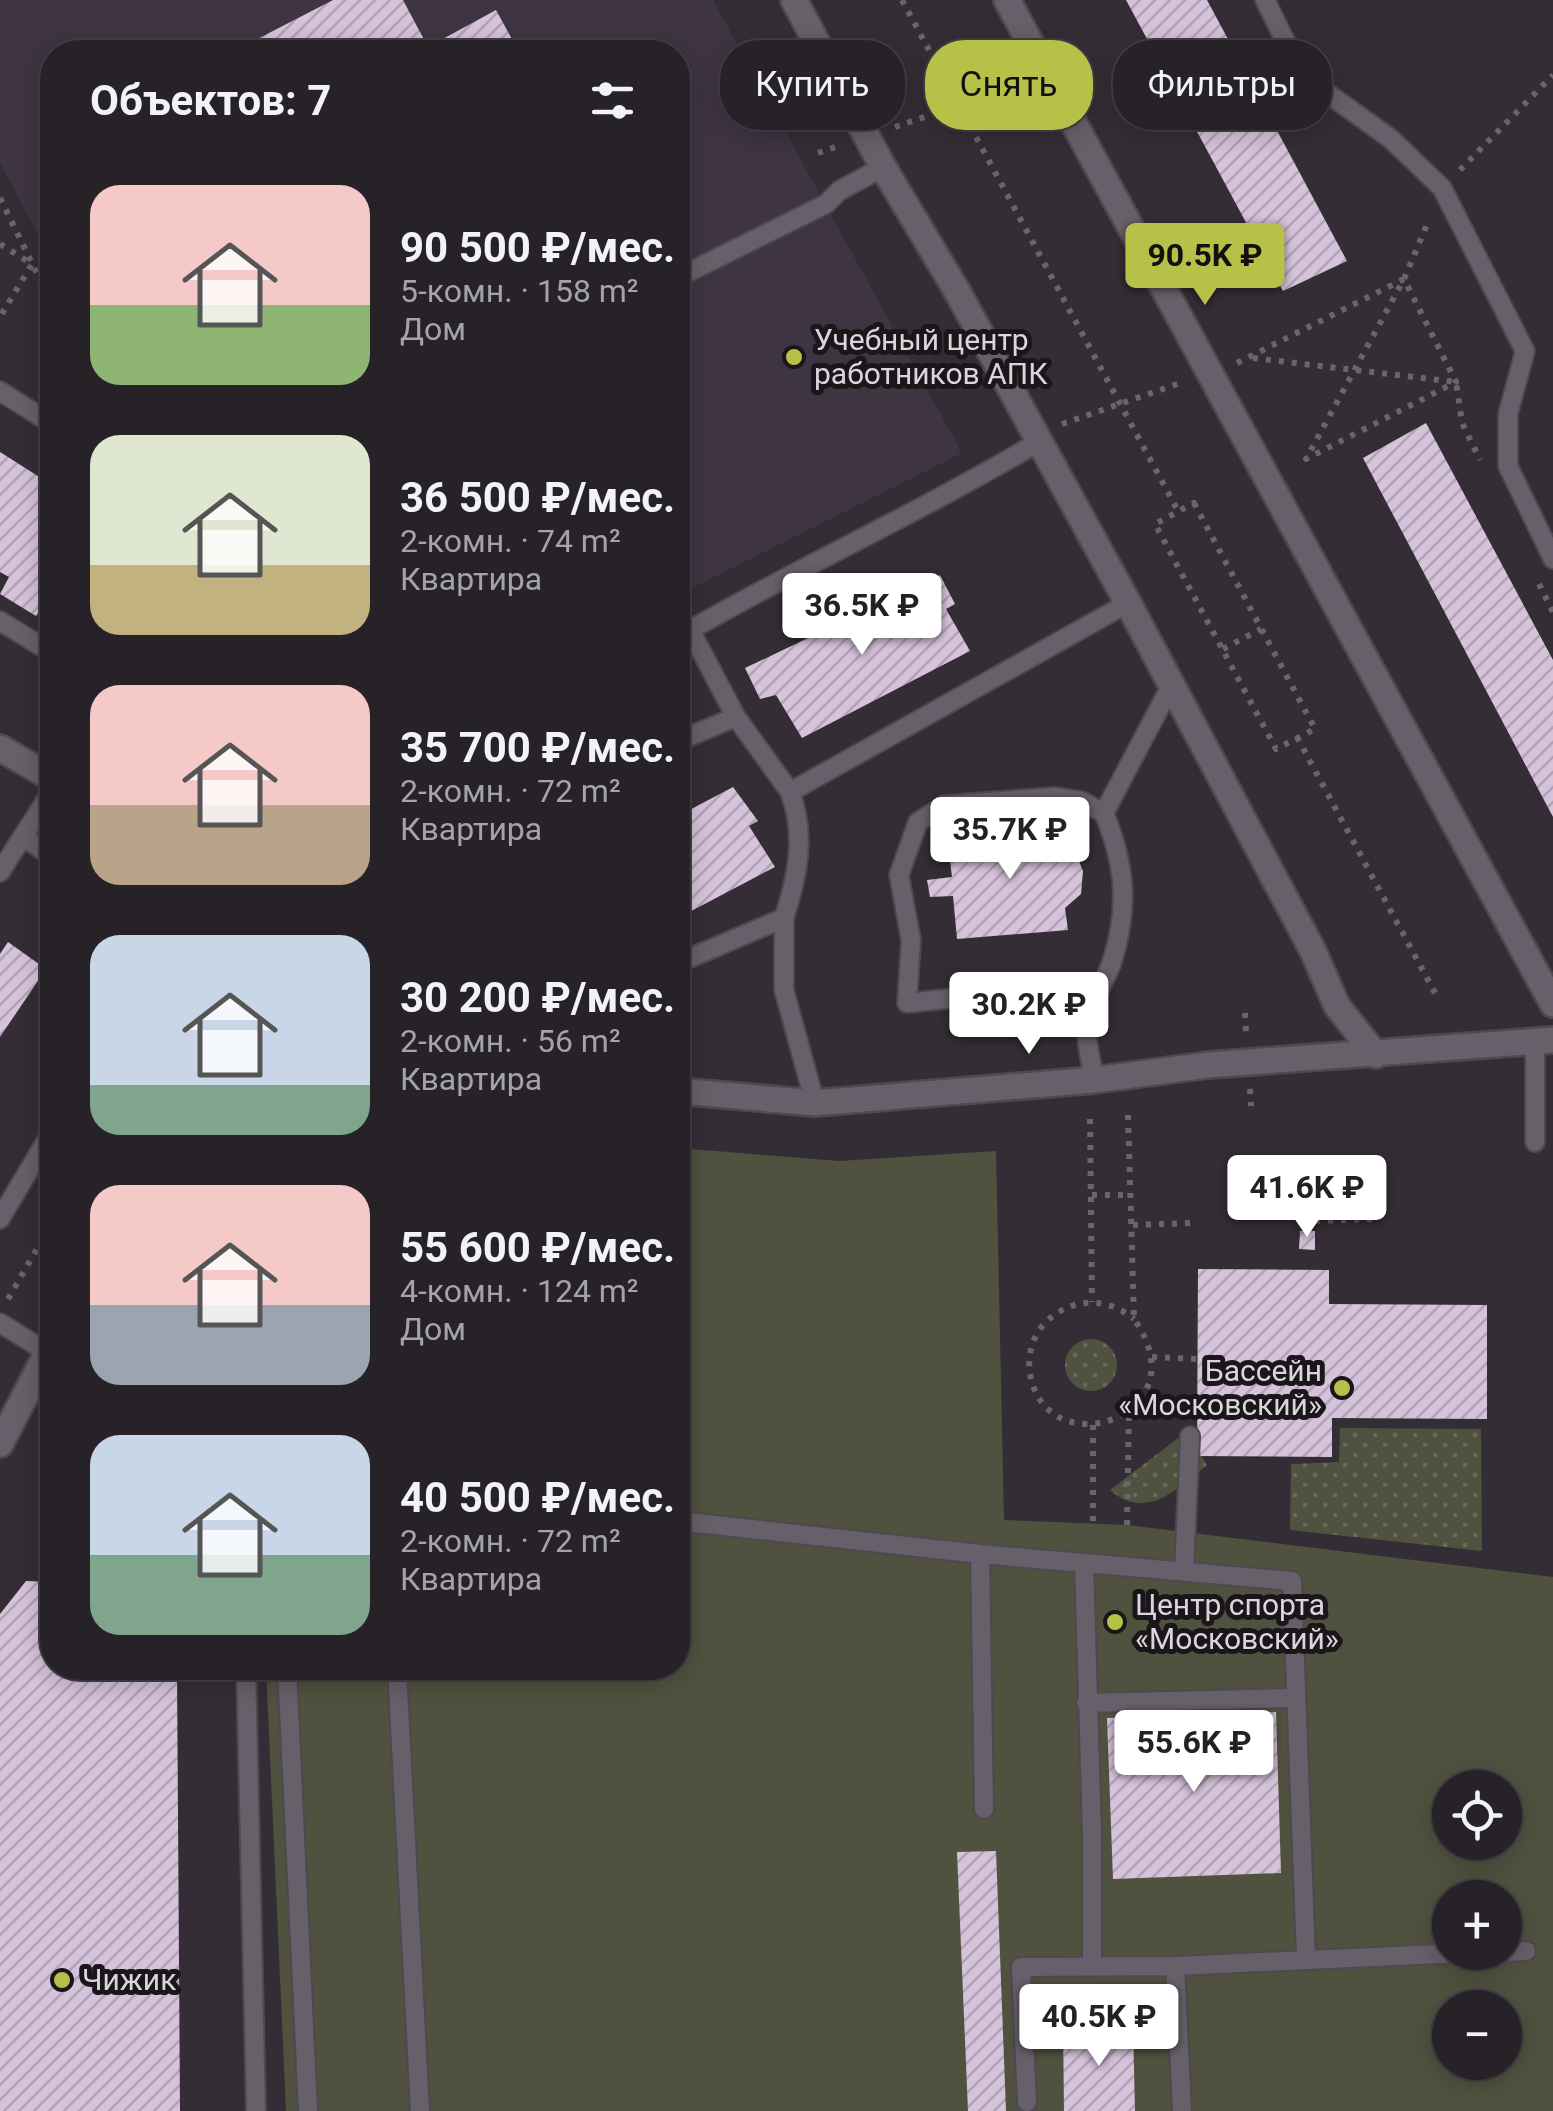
<!DOCTYPE html>
<html lang="ru">
<head>
<meta charset="utf-8">
<style>
  :root { --surface:#272228; --page:#332f34; --text:#f1f3f6; --muted:#a4a4a8; --line:#433f45; --accent:#b8c147 }
  body { margin:0; font-family:Roboto,sans-serif; background:var(--page); color:var(--text); height:100vh; display:flex; flex-direction:column; font-size:38px; white-space:nowrap }
  * { box-sizing:border-box; margin:0 }
  p { font-size:32px; color:var(--muted) }
  .icon { flex:none; width:55px; height:55px; fill:none; stroke:currentColor; stroke-width:2; stroke-linecap:round; stroke-linejoin:round }
  .map { position:relative; flex:1; overflow:hidden }
  .details { position:absolute; left:40px; top:40px; width:650px; height:1640px; display:flex; flex-direction:column; background:var(--surface); border-radius:40px; box-shadow:0 5px 25px #0003,0 0 0 2px var(--line) }
  .details>* { flex:none }
  .hud { position:absolute; left:720px; top:40px; width:682px; height:90px; display:flex; gap:20px }
  .fabs { position:absolute; left:1432px; top:1770px; display:grid; gap:20px }
  .fabs a { display:grid; place-items:center; width:90px; height:90px; border-radius:50%; background:var(--surface); box-shadow:0 5px 25px #0003,0 0 0 2px var(--line); font-size:50px }
  .price { position:absolute; translate:-50% -85px; padding:0 22px; border-radius:10px; background:#fff; color:#222; font-size:32px; line-height:65px; filter:drop-shadow(0 2px 5px #0008) }
  .price::after { content:''; position:absolute; left:50%; top:60px; width:30px; height:22px; margin-left:-15px; background:inherit; clip-path:polygon(0 0,100% 0,50% 100%) }
  .price.on { background:var(--accent); color:#111 }
  ul { padding:0; list-style:none }
  li { display:flex; align-items:center; gap:30px; height:250px; padding:0 50px }
  li span { display:grid; place-items:center; flex:none; width:280px; height:200px; border-radius:30px; color:#555 }
  li>.icon { margin-inline-start:auto }
  span .icon { width:120px; height:120px; fill:#fffc; stroke-width:1 }
  li b { font-size:42px }
  h2 { display:flex; justify-content:space-between; align-items:center; height:120px; padding:0 50px; font-size:42px }
  .tag { padding:0 35px; border-radius:40px; background:var(--surface); box-shadow:0 5px 25px #0003,0 0 0 2px var(--line); font-size:35px; line-height:90px }
  .tag.on { background:var(--accent); color:#111 }
  .map>svg:first-child { display:block }
  .built { fill:#3f3442 }
  .grass { fill:url(#grass-dots) }
  .pitch { fill:#4f523f; fill-rule:evenodd }
  .building { fill:url(#building-hatch) }
  .lines { fill:none; stroke-linecap:round; stroke-linejoin:round }
  .service-casing { stroke:#4f4850; stroke-width:22 }
  .tertiary-casing { stroke:#4f4850; stroke-width:30 }
  .path { stroke:#6b646c; stroke-width:6; stroke-dasharray:5 8; stroke-linecap:butt }
  .service { stroke:#675f69; stroke-width:18 }
  .tertiary { stroke:#675f69; stroke-width:25 }
  .poi-dot { fill:#b8c147; stroke:#1a161a; stroke-width:4 }
  .labels { text-anchor:middle; stroke-width:10; stroke-linejoin:round; paint-order:stroke }
  .poi-label { font-size:30px; fill:#dbd6dc; stroke:#1a161a; text-anchor:start }
</style>
</head>
<body>
<div class="map">
<svg width="1553" height="2111" viewBox="0 0 1553 2111">
  <defs>
    <pattern id="grass-dots" width="8" height="8" patternUnits="userSpaceOnUse" patternTransform="scale(2.5)"><rect width="8" height="8" fill="#4f523f"/><path d="M2 2h.1M6 6h.1" fill="none" stroke="#686a5a" stroke-width="1.8" stroke-linecap="round"/></pattern>
    <pattern id="building-hatch" width="6" height="6" patternUnits="userSpaceOnUse" patternTransform="scale(2.5)"><rect width="6" height="6" fill="#d6c2da"/><path d="M-1 1l2-2M0 6l6-6M5 7l2-2" fill="none" stroke="#b1a2b4"/></pattern>
  </defs>
  <rect width="100%" height="100%" fill="#342d35"/>
  <!-- built -->
  <path class="built" d="M0,0H713L962,453L678,595V52H52V261L0,163Z"/>
  <!-- grass -->
  <path class="grass" d="M1065 1365a26 26 0 1 1 52 0a26 26 0 1 1-52 0Z
    M1340,1428L1481,1429L1482,1551L1290,1530L1291,1464L1339,1462Z
    M1186,1432L1207,1465C1179,1488 1146,1522 1110,1490Z"/>
  <!-- pitch -->
  <path class="pitch" d="M678,1148L839,1161L996,1151L1004,1520L1127,1525L1553,1577V2111H286L266,1668H678ZM1450,1788H1505V1842H1450ZM1450,1898H1505V1952H1450ZM1450,2008H1505V2062H1450Z"/>
  <!-- building -->
  <path class="building" d="M333,0H403L428,47L496,10L519,52H232Z
    M1126,0H1207L1347,261L1283,291Z
    M1426,423L1553,660V817L1363,458Z
    M0,452L52,485V608L45,603L36,616L0,594L9,577L0,572Z
    M940,575L955,604L946,609L970,651L802,738L776,695L760,699L745,668Z
    M733,787L758,821L749,826L775,867L678,918V816Z
    M1054,825L1058,843L1076,854L1083,871L1081,894L1065,908L1068,930L957,939L953,896L930,897L927,880L952,877L947,836Z
    M8,942L46,969L0,1037V954Z
    M1300,1231H1315V1250L1299,1249Z
    M1198,1269L1329,1270V1304L1487,1305V1419L1332,1418V1457L1197,1456Z
    M26,1581L52,1582V1668H177L180,2111H0V1614Z
    M1276,1712L1281,1873L1113,1879L1107,1718Z
    M996,1851L1006,2111H968L957,1852Z
    M1063,2026H1133L1135,2111H1064Z"/>
  <g class="lines">
    <!-- service casing -->
    <g class="service-casing">
      <path id="service" d="M1265,0L1302,75L1391,139L1442,188L1525,351L1508,414V466L1553,559
        M683,275L826,204L839,191L883,167
        M0,391L52,424
        M0,621L52,653
        M736,717L690,630C806,564 926,509 1040,441
        M678,741L736,717L790,792
        M1104,813L1172,684
        M23,836L52,857
        M0,872L52,791
        M784,918V990L815,1103
        M678,963L784,918C798,876 806,834 790,792L1128,603
        M1535,1041V1142
        M1094,1080C1092,1063 1085,1041 1087,1025C1090,1001 1106,981 1113,959C1129,904 1125,865 1104,813L1081,801L1055,797L945,805L918,822L899,875L911,940L907,1003L1101,983
        M0,1219L52,1131
        M0,1323L52,1355
        M678,1521L980,1554L1292,1581L1306,1958
        M980,1554L984,1809
        M1084,1564L1092,1834V1966
        M1184,1572L1190,1436
        M246,1668L256,2111
        M287,1668L308,2111
        M397,1668L420,2111
        M1086,1703L1296,1698
        M1505,1952L1526,1951
        M1175,1966L1182,2111
        M1027,2102L1021,1967L1175,1966L1483,1952"/>
    </g>
    <!-- tertiary casing -->
    <g class="tertiary-casing">
      <path id="tertiary" d="M794,0L883,167L957,291L1128,603L1313,951L1337,1006L1376,1055
        M1007,0L1553,1004
        M0,748L52,778
        M678,1091L815,1103L1094,1080L1208,1065L1553,1040
        M0,1444L52,1344"/>
    </g>
    <!-- path -->
    <path class="path" d="M902,0L1178,511
      M895,127L959,105
      M818,153L841,145
      M1460,170L1553,75
      M0,198L52,304
      M0,244L32,264L0,317
      M1253,358L1456,382L1462,423L1480,460
      M1237,363L1404,279L1456,382L1306,459L1404,279L1428,222
      M1062,424L1183,382
      M1194,503L1315,729L1276,749L1155,524Z
      M1539,584L1553,612
      M1223,649L1261,629
      M1297,737L1435,993
      M1245,1013L1246,1032
      M1250,1089L1251,1106
      M1128,1115L1134,1319C1203,1416 1047,1469 1030,1374C1027,1357 1032,1337 1044,1324C1070,1297 1106,1296 1134,1319
      M1090,1119L1092,1302
      M1092,1195H1131
      M1315,1221L1378,1219
      M1133,1225L1191,1223
      M8,1299L52,1223
      M1152,1357L1197,1359
      M1093,1425V1524
      M1127,1525L1129,1412"/>
    <!-- service -->
    <use href="#service" class="service"/>
    <!-- tertiary -->
    <use href="#tertiary" class="tertiary"/>
  </g>
  <!-- markers -->
  <g class="poi-dot">
    <circle cx="794" cy="357" r="10"/>
    <circle cx="1342" cy="1388" r="10"/>
    <circle cx="1115" cy="1622" r="10"/>
    <circle cx="62" cy="1980" r="10"/>
  </g>
  <g class="labels">
    <!-- poi labels -->
    <g class="poi-label">
      <text x="814" y="350">Учебный центр<tspan x="814" dy="34">работников АПК</tspan></text>
      <text x="1322" y="1381" text-anchor="end">Бассейн<tspan x="1322" dy="34">«Московский»</tspan></text>
      <text x="1135" y="1615">Центр спорта<tspan x="1135" dy="34">«Московский»</tspan></text>
      <text x="82" y="1990">Чижик</text>
    </g>
  </g>
</svg>
<div class="fabs">
<a><svg class="icon" aria-label="locate" viewBox="0 0 24 24"><circle cx="12" cy="12" r="6"/><path d="M12 2v4M12 18v4M2 12h4M18 12h4"/></svg></a>
<a>+</a>
<a>−</a>
</div>
<b class="price on" style="left:1205px;top:308px">90.5K ₽</b>
<b class="price" style="left:862px;top:658px">36.5K ₽</b>
<b class="price" style="left:1010px;top:882px">35.7K ₽</b>
<b class="price" style="left:1029px;top:1057px">30.2K ₽</b>
<b class="price" style="left:1307px;top:1240px">41.6K ₽</b>
<b class="price" style="left:1194px;top:1795px">55.6K ₽</b>
<b class="price" style="left:1099px;top:2069px">40.5K ₽</b>
<div class="hud">
<a class="tag">Купить</a>
<a class="tag on">Снять</a>
<a class="tag">Фильтры</a>
</div>
<section class="details">
<h2>Объектов: 7<svg class="icon" aria-label="filters" viewBox="0 0 24 24"><path d="M4 7h16M4 17h16"/><circle cx="9" cy="7" r="2"/><circle cx="15" cy="17" r="2"/></svg></h2>
<ul>
<li><span style="background:linear-gradient(#f6c9c9 60%,#8fb573 0)"><svg class="icon" aria-label="home" viewBox="0 0 24 24"><path d="M3 11l9-7 9 7M6 9v11h12V9"/></svg></span><div><b>90 500 ₽/мес.</b><p>5-комн. · 158 m²</p><p>Дом</p></div></li>
<li><span style="background:linear-gradient(#dfe7d0 65%,#c2b280 0)"><svg class="icon" aria-label="home" viewBox="0 0 24 24"><path d="M3 11l9-7 9 7M6 9v11h12V9"/></svg></span><div><b>36 500 ₽/мес.</b><p>2-комн. · 74 m²</p><p>Квартира</p></div></li>
<li><span style="background:linear-gradient(#f6c9c9 60%,#b9a48a 0)"><svg class="icon" aria-label="home" viewBox="0 0 24 24"><path d="M3 11l9-7 9 7M6 9v11h12V9"/></svg></span><div><b>35 700 ₽/мес.</b><p>2-комн. · 72 m²</p><p>Квартира</p></div></li>
<li><span style="background:linear-gradient(#c9d6e8 75%,#7fa58c 0)"><svg class="icon" aria-label="home" viewBox="0 0 24 24"><path d="M3 11l9-7 9 7M6 9v11h12V9"/></svg></span><div><b>30 200 ₽/мес.</b><p>2-комн. · 56 m²</p><p>Квартира</p></div></li>
<li><span style="background:linear-gradient(#f6c9c9 60%,#9aa5b1 0)"><svg class="icon" aria-label="home" viewBox="0 0 24 24"><path d="M3 11l9-7 9 7M6 9v11h12V9"/></svg></span><div><b>55 600 ₽/мес.</b><p>4-комн. · 124 m²</p><p>Дом</p></div></li>
<li><span style="background:linear-gradient(#c9d6e8 60%,#7fa58c 0)"><svg class="icon" aria-label="home" viewBox="0 0 24 24"><path d="M3 11l9-7 9 7M6 9v11h12V9"/></svg></span><div><b>40 500 ₽/мес.</b><p>2-комн. · 72 m²</p><p>Квартира</p></div></li>
</ul>
</section>
</div>
</body>
</html>
